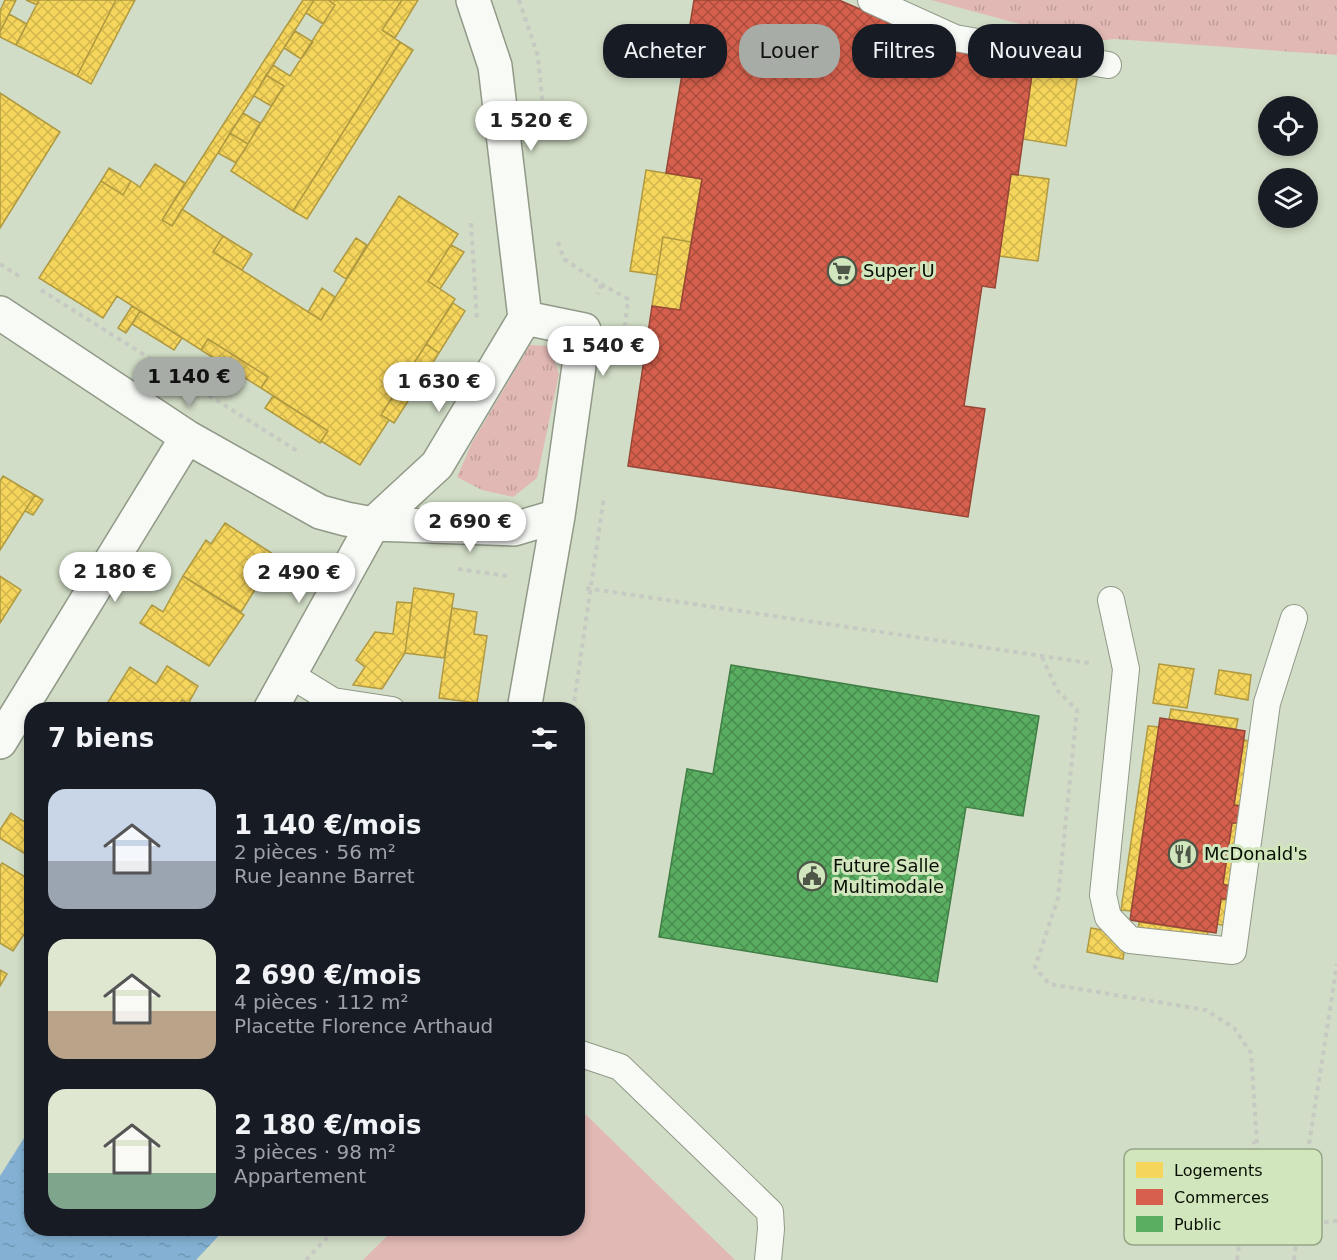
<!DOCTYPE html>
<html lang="fr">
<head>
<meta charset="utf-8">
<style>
  :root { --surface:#171b24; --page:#242831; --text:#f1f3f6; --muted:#9ea1a6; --accent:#a8aca7 }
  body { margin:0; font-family:"DejaVu Sans",sans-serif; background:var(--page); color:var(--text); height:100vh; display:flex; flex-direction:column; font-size:22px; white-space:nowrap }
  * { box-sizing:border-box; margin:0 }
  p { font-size:20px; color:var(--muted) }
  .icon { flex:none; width:33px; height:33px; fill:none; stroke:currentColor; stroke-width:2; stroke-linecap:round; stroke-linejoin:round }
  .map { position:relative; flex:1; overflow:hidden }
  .details { position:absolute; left:24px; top:702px; width:561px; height:534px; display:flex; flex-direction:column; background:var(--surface); border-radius:24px; box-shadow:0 3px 9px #0003 }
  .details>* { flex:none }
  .hud { position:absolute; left:603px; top:24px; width:570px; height:54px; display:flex; gap:12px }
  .controls { position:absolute; left:1258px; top:96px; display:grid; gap:12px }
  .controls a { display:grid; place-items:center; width:60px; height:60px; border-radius:50%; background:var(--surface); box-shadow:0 3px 9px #0003; font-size:30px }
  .price { position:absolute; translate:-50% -51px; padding:0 14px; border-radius:21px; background:#fff; color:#222; font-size:20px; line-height:39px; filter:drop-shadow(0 2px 3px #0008) }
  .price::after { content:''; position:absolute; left:50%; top:36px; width:18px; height:14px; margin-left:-9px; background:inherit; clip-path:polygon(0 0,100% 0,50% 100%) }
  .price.on { background:var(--accent); color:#111 }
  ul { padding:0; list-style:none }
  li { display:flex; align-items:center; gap:18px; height:150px; padding:0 24px }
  li span { display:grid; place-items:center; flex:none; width:168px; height:120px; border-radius:18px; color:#555 }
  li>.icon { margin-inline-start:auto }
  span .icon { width:72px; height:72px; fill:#fffc; stroke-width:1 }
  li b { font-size:26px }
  h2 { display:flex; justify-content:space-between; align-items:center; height:72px; padding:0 24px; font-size:26px }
  .pill { padding:0 21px; border-radius:24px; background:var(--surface); box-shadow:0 3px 9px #0003; font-size:21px; line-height:54px }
  .pill.on { background:var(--accent); color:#111 }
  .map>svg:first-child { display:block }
  .grass { fill:url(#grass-tufts) }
  .garden { fill:#e1b8b4 }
  .water { fill:url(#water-ripples) }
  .homes { fill:url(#homes-cross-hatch); stroke:#af9941; stroke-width:1.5 }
  .shops { fill:url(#shops-cross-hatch); stroke:#984737; stroke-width:1.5 }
  .public { fill:url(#public-cross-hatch); stroke:#417e45; stroke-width:1.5 }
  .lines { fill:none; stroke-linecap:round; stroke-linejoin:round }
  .service-casing { stroke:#919988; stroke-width:28 }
  .minor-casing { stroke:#919988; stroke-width:36 }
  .path { stroke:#c7c9c3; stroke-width:4; stroke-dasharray:4.5 4.5; stroke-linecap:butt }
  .service { stroke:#f8faf6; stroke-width:26 }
  .minor { stroke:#f8faf6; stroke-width:33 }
  .labels { text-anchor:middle; stroke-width:6; stroke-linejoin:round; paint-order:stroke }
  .poi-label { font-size:18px; fill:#080e03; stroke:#d1e6bd; text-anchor:start }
  .key { fill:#d1e6bd; stroke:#95a585; stroke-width:1.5 }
  .key-label { font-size:16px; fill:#080e03 }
</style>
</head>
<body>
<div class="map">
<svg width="1337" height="1260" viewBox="0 0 1337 1260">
  <defs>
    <pattern id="grass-tufts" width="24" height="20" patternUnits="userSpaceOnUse" patternTransform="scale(1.5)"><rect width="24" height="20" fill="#e1b8b4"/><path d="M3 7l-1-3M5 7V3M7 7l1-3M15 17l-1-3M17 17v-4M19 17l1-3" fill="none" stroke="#c09d99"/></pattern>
    <pattern id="water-ripples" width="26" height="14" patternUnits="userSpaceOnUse" patternTransform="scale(1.5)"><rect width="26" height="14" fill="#84b1d3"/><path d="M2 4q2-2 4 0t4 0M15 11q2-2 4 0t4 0" fill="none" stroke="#7097b4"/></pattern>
    <pattern id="homes-cross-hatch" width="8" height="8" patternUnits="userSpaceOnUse" patternTransform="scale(1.5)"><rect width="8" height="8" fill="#f6d55c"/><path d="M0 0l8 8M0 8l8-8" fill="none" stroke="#d1b64e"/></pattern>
    <pattern id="shops-cross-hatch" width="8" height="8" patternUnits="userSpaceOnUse" patternTransform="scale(1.5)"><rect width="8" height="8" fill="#d6604d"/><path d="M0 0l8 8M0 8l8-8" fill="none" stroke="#ac4e3e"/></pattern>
    <pattern id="public-cross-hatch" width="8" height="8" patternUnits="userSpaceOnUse" patternTransform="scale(1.5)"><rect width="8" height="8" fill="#5aae61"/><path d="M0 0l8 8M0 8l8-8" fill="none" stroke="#488c4e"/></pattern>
  </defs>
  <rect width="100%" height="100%" fill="#d1ddc6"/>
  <!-- grass -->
  <path class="grass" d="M931,0H1337V55L1115,39L1086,42Z
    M530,345L549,346L559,374L537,478L513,497L482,490L457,477L472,443Z"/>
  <!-- garden -->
  <path class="garden" d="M578,1107L735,1260H363L394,1229L578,1228Z"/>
  <!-- water -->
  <path class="water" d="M31,1127L32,1228L225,1229L196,1260H0V1176Z"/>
  <!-- homes -->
  <path class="homes" d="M5,0H16L0,32V11Z
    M26,0H39L37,5Z
    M39,0H116L77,76L16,45Z
    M116,0H135L91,84L77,76Z
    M303,0H314L172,226L162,220Z
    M314,0H328L335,5L323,24L306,13Z
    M328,0H402L382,30L400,42L293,211L231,171L284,86L266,75L273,65L290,76L335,5Z
    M402,0H418L395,38L382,30Z
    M9,14L27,24L16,45L0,37V32Z
    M295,31L313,42L301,59L284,48Z
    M400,42L413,50L307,219L293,211Z
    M1034,60L1079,67L1066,146L1022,139Z
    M266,75L284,86L271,106L254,96Z
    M0,93L60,132L0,228Z
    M243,113L260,123L248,144L230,133Z
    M230,133L248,144L236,163L218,153Z
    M155,164L185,183L162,220L172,226L182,209L223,236L213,252L321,320L399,196L458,234L428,281L455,299L381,415L389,420L360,465L321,441L328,431L261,388L268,377L208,339L201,350L117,296L103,318L39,278L101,181L123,195L131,181L140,187Z
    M109,168L131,181L123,195L101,181Z
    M646,170L702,179L691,242L663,237L657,275L630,271Z
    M1011,174L1049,179L1038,261L999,256Z
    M223,236L252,254L242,270L213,252Z
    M663,237L691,242L680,310L652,306Z
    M356,238L367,245L346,279L334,271Z
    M451,245L464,252L440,289L428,281Z
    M322,288L335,297L321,320L308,312Z
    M453,303L465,311L439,353L426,344Z
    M132,306L140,311L126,333L118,328Z
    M140,311L182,338L174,350L132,324Z
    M208,339L268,377L261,388L201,350Z
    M426,344L439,353L394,423L381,415Z
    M273,396L328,431L320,443L265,408Z
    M3,476L35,495L0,550V481Z
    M35,495L43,500L33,515L25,511Z
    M225,523L276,556L241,612L183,576L206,540L211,544Z
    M0,576L21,590L0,623Z
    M183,576L244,615L209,666L140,623L152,605L163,612Z
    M414,588L454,594L444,658L405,653Z
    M397,602L412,603L405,653L382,689L353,685L365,667L356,660L375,632L393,634Z
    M452,608L477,612L474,634L487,636L477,703L439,698Z
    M1159,664L1194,669L1187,708L1153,703Z
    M167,666L198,686L188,704L182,700L176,710H119L108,702L130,667L156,684Z
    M1219,670L1251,675L1248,700L1215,694Z
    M1171,709L1238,719L1236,729L1169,719Z
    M1148,726L1159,727L1131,911L1121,910Z
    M1244,740L1255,742L1227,926L1217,924L1221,899H1227L1229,886L1223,884L1232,823H1238L1241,806L1234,805Z
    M11,813L32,827L30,857L0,838V830Z
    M2,863L32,881V922L13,951L0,943V866Z
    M1139,922L1208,932L1206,942L1138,932Z
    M1091,928L1102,930L1125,946L1123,959L1087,952Z
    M0,970L7,974L0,986Z"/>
  <!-- shops -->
  <path class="shops" d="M694,0H839L940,44L1034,60L1018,175L1011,174L995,288L982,286L964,406L985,409L968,517L628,466L652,306L680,310L702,179L666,173Z
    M1160,718L1245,731L1234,805L1241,806L1238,823H1232L1223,884L1229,886L1227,899H1221L1216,933L1130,920Z"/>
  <!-- public -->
  <path class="public" d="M731,665L1039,716L1023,816L966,807L937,982L659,937L687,769L713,774Z"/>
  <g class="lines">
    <!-- service casing -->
    <g class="service-casing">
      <path id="service" d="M871,0L955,38L1108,65
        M1111,600L1126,669L1103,895L1108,917L1130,940L1233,951L1267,703L1294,618
        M289,674L333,701L392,710
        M578,1053L620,1067L770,1212L771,1229L768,1260"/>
    </g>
    <!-- minor casing -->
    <g class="minor-casing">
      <path id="minor" d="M473,0L495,66L525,318
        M0,313L187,437L320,512L346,519L373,524L514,529L558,516
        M270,710L373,524L437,465L525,318
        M524,710L558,516L584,330L525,318
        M0,742L187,437"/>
    </g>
    <!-- path -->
    <path class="path" d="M519,0L538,56L544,119
      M471,223L477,320
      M558,242L564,259L601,284L598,294
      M0,264L22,278
      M601,284L628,299L625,325
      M41,290L299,452
      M458,569L507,576
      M586,588L1089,663
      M1042,657L1057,690L1077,710L1058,898L1035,967L1049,984L1206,1010L1234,1028L1251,1053L1259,1174L1265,1206L1279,1223L1298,1224L1337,1221
      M573,710L604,496
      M306,1260L336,1228
      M1237,1260L1254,1141
      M1294,1260L1305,1170L1337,964"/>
    <!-- service -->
    <use href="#service" class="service"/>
    <!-- minor -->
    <use href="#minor" class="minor"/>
  </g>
  <!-- icons -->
  <defs>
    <g id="supermarket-ring" transform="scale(1.5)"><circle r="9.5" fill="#d1e6bd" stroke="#4e5647" stroke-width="1.5"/><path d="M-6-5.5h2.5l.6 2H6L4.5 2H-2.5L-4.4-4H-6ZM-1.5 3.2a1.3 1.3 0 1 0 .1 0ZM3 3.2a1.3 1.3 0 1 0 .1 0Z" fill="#4e5647"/></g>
    <g id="restaurant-ring" transform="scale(1.5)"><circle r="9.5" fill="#d1e6bd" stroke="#4e5647" stroke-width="1.5"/><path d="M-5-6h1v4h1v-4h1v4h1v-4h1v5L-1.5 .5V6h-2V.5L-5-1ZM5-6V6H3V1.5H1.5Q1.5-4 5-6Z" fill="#4e5647"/></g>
    <g id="civic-ring" transform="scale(1.5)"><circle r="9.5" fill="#d1e6bd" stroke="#4e5647" stroke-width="1.5"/><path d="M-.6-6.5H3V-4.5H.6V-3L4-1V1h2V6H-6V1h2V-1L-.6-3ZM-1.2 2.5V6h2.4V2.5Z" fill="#4e5647"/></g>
  </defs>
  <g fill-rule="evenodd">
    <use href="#supermarket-ring" x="842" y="271"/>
    <use href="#restaurant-ring" x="1183" y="854"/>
    <use href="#civic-ring" x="812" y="876"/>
  </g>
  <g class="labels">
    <!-- poi labels -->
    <g class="poi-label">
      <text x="863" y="277">Super U</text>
      <text x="1204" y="860">McDonald's</text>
      <text x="833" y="872">Future Salle<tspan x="833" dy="21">Multimodale</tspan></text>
    </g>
  </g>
  <!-- legend -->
  <rect x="1124" y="1149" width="198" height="96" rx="9" class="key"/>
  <rect x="1136" y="1162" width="27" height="16" fill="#f6d55c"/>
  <rect x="1136" y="1189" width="27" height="16" fill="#d6604d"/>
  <rect x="1136" y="1216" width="27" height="16" fill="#5aae61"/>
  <g class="key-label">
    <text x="1174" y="1176">Logements</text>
    <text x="1174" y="1203">Commerces</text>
    <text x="1174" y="1230">Public</text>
  </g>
</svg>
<div class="controls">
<a><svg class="icon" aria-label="locate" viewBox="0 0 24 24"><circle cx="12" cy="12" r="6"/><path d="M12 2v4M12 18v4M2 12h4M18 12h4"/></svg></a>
<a><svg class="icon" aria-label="layers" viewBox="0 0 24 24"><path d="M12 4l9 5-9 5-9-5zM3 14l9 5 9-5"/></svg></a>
</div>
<b class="price" style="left:531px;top:152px">1 520 €</b>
<b class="price" style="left:603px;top:377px">1 540 €</b>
<b class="price on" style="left:189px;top:408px">1 140 €</b>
<b class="price" style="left:439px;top:413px">1 630 €</b>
<b class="price" style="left:470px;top:553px">2 690 €</b>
<b class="price" style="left:115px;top:603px">2 180 €</b>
<b class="price" style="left:299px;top:604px">2 490 €</b>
<div class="hud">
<a class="pill">Acheter</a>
<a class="pill on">Louer</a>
<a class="pill">Filtres</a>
<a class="pill">Nouveau</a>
</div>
<section class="details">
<h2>7 biens<svg class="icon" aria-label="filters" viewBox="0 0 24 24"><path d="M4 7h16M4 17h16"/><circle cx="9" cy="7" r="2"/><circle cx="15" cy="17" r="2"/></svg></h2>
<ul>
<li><span style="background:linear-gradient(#c9d6e8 60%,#9aa5b1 0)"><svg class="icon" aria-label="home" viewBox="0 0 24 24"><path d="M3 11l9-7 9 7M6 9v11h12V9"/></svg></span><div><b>1 140 €/mois</b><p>2 pièces · 56 m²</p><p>Rue Jeanne Barret</p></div></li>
<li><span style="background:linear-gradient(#dfe7d0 60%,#b9a48a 0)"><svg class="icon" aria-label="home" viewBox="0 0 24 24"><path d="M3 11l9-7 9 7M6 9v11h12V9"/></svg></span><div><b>2 690 €/mois</b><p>4 pièces · 112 m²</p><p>Placette Florence Arthaud</p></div></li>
<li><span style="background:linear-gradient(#dfe7d0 70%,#7fa58c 0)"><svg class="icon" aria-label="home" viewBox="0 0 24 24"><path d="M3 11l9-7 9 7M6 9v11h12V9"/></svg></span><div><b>2 180 €/mois</b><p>3 pièces · 98 m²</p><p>Appartement</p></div></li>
</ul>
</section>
</div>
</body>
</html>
